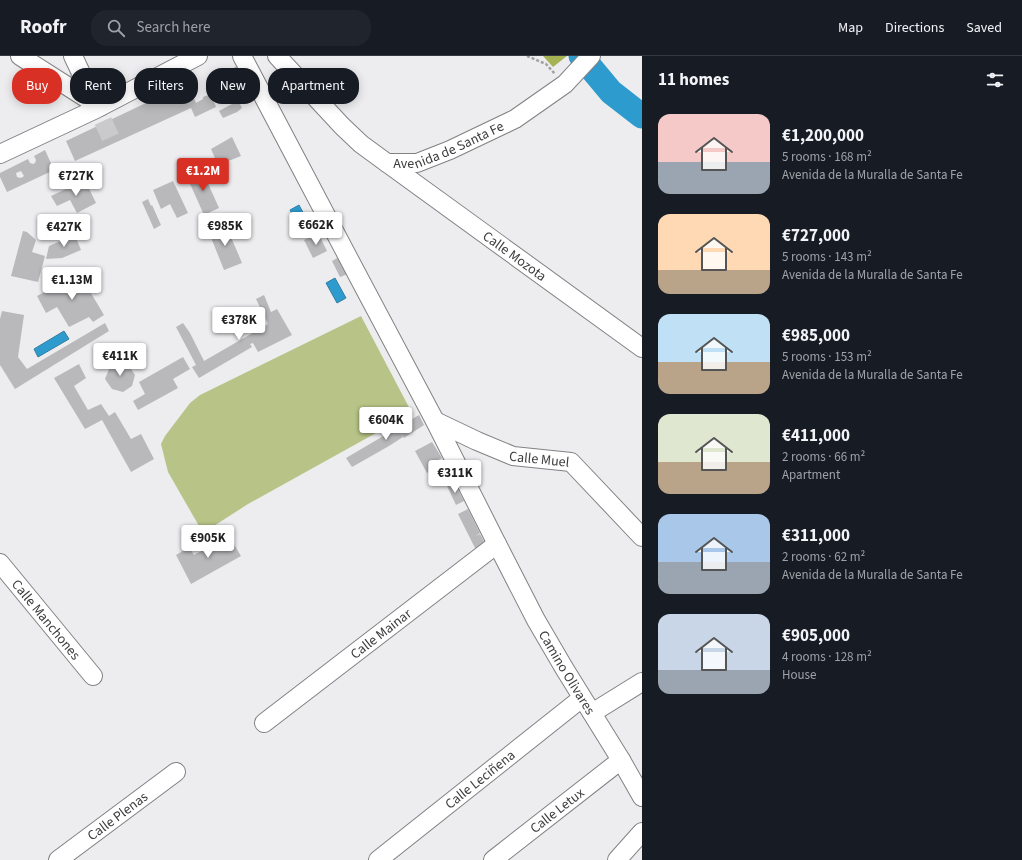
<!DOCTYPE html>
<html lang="en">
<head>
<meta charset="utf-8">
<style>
  :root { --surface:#171b24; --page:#20242c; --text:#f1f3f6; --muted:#9ea1a6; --line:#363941; --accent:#d93025 }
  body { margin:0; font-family:"Source Sans 3",sans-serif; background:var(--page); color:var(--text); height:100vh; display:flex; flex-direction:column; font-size:15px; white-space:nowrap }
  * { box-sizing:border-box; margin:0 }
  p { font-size:13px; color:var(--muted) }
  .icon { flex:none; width:22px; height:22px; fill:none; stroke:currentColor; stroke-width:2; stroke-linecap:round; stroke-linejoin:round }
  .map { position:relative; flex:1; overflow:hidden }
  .sheet { display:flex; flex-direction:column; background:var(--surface); width:380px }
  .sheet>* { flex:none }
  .hud { position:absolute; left:12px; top:12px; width:380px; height:36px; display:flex; gap:8px }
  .price { position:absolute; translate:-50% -34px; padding:0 9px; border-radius:4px; background:#fff; color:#222; font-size:13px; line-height:26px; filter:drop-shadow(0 1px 2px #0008) }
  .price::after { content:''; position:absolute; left:50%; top:24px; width:12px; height:9px; margin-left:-6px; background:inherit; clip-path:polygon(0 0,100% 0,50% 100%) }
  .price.active { background:var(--accent); color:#fff }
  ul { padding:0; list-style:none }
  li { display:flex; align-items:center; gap:12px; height:100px; padding:0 16px }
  li span { display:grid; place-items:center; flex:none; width:112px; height:80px; border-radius:12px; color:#555 }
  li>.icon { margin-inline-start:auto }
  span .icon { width:48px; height:48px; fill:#fffc; stroke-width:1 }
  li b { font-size:17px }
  h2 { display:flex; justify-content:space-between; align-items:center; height:48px; padding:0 16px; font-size:17px }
  .pill { padding:0 14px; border-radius:16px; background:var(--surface); box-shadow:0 2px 10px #0003; font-size:14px; line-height:36px }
  .pill.active { background:var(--accent); color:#fff }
  header { display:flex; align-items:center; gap:24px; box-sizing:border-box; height:56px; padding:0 20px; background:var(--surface); border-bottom:1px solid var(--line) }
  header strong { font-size:19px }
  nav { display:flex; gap:22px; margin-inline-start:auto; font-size:14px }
  .search { width:280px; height:36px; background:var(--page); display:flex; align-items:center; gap:10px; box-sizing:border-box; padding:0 14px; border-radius:16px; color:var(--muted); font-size:15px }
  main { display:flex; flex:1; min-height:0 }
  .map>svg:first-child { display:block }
  .green { fill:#b8c387 }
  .forest { fill:#a5b355 }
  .water { fill:#2d9bcd; stroke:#327fa2 }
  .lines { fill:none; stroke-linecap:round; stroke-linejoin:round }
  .river { stroke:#2d9bcd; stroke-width:25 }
  .building { fill:#b9b9bc; fill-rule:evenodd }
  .minor-tunnel { stroke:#cacacc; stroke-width:18; stroke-dasharray:18 9; stroke-linecap:butt }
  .minor-casing { stroke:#828285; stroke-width:20 }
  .path { stroke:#a0a0a2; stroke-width:2.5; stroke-dasharray:3 2; stroke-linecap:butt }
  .minor { stroke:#fff; stroke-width:18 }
  .labels { text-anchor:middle; stroke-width:4; stroke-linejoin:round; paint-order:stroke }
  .street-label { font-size:14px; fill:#3d3d3e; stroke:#fbfbfe }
</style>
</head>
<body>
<header>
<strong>Roofr</strong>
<div class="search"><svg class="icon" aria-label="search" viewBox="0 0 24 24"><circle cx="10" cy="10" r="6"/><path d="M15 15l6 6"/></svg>Search here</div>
<nav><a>Map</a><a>Directions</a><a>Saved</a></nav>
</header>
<main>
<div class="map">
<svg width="642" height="804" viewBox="0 0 642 804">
  <rect width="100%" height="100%" fill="#ededf0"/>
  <!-- green -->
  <path class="green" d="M361,260L412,357L248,448L203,477L168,416L161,388L165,380L190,347L200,339Z"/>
  <!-- forest -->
  <path class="forest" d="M543,0H567L553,11Z"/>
  <!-- water -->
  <path class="water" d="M299,149L308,166L299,171L290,154Z
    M335,222L346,242L337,247L326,227Z
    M64,275L69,283L38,301L34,293Z"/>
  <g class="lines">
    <!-- river -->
    <path class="river" d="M581,0L611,36L642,60"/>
  </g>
  <!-- building -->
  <path class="building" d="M240,9L250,28L234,35L242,52L237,56L223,62L219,55L232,48V46L220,18Z
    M188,29L196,47L203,43V41L211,38L216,51L195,61L191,52L75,105L66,85L148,46L149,48L167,40L166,39Z
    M232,81L241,100L218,109L211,93Z
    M45,94L54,114L7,136L0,121V117L28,103L30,107L33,108L35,107L36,104L34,100ZM21,115L24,120L21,122L17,121L16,117Z
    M202,114L219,152L204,159L187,121Z
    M85,124L96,147L77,157L70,144L57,150L51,140Z
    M173,125L188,157L177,162L170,148L161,153L153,134Z
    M148,143L151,150L152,149L161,169L154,173L142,146Z
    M225,167L242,207L224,214L208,174Z
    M23,175L27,176L36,184L32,196L45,200L38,226L11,220Z
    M318,177L327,195L313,202L304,184Z
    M75,179L81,194L62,202L46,203L49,190Z
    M339,201L348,218L340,221L332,205Z
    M79,217L104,259L93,266L89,261L69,271L57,251L46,257L37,240Z
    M264,239L271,256L277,253L292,279L258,296L253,287L250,288L252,291L199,322L192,311L196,309L176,271L183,267L190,277L204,305L268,268L256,243Z
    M2,255L24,259L18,301L27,313L105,267L109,275L15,333L0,309V263Z
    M183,301L190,313L173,323L178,332L138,354L133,345L145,338L139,326Z
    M119,306L129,310L135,319L132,330L123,336L112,333L105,323L109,313Z
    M79,308L86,322L74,330L88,354L101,348L109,360L115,356L131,383L141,378L154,403L131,416L102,364L85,373L54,322Z
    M419,359L424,369L404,382L401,377L403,381L389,390L352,411L346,402Z
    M432,386L442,402L433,407L436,412L427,417L415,395Z
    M454,426L464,445L456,449L447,430Z
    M468,453L480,477L476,480L480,478L485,487L476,494L458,458Z
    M229,480L241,500L191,528L176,499L189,491L194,499Z"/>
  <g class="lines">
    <!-- minor-tunnel -->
    <path class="minor-tunnel" d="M103,65L114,89"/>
    <!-- minor casing -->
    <g class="minor-casing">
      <g id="minor">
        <path d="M20,0L100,51"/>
        <path d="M73,0L81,17L79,37"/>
        <path id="s1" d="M242,0L359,222L435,365L497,488L536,564L564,612L621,704L642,741"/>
        <path id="s2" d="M277,0L342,70L361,88L387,107H417L450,94L515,63L565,28L591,0"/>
        <path d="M0,98L96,53L198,0"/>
        <path id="s3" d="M387,107L642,292"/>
        <path id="s4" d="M435,365L477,385L513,400L571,406L642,481"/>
        <path id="s5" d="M0,507L93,620"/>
        <path d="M592,657L642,626"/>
        <path id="s6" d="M264,667L497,488"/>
        <path id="s7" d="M58,804L176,716"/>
        <path id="s8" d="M378,804L582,642"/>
        <path id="s9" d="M493,804L621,704"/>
        <path d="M617,804L642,776"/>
      </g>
    </g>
    <!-- path -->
    <path class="path" d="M527,0L546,8L555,18"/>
    <!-- minor -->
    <use href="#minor" class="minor"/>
  </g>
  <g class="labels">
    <!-- street labels -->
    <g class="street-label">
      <text dy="5" stroke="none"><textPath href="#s2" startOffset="219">Avenida de Santa Fe</textPath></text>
      <text dy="5" stroke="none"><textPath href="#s3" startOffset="158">Calle Mozota</textPath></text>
      <text dy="5" stroke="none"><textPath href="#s4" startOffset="112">Calle Muel</textPath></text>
      <text dy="5" stroke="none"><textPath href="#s5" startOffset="73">Calle Manchones</textPath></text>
      <text dy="5" stroke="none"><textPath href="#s6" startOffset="147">Calle Mainar</textPath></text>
      <text dy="5" stroke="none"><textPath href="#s1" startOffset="697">Camino Olivares</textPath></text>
      <text dy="5" stroke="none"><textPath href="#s8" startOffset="130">Calle Leciñena</textPath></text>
      <text dy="5" stroke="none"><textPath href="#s9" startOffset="81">Calle Letux</textPath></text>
      <text dy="5" stroke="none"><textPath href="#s7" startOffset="74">Calle Plenas</textPath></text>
    </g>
  </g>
</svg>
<b class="price active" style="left:203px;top:136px">€1.2M</b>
<b class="price" style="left:76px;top:141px">€727K</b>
<b class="price" style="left:316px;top:190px">€662K</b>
<b class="price" style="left:225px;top:191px">€985K</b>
<b class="price" style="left:64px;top:192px">€427K</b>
<b class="price" style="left:72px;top:245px">€1.13M</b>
<b class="price" style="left:239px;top:285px">€378K</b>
<b class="price" style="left:120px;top:321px">€411K</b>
<b class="price" style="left:386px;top:385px">€604K</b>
<b class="price" style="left:455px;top:438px">€311K</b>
<b class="price" style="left:208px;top:503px">€905K</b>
<div class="hud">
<a class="pill active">Buy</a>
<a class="pill">Rent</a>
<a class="pill">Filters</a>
<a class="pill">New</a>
<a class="pill">Apartment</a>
</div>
</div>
<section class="sheet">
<h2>11 homes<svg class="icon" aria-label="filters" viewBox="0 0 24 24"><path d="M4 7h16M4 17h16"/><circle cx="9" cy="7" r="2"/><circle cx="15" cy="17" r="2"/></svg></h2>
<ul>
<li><span style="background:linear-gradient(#f6c9c9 60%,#9aa5b1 0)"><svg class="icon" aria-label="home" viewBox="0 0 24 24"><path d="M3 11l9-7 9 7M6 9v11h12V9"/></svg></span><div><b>€1,200,000</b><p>5 rooms · 168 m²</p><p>Avenida de la Muralla de Santa Fe</p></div></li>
<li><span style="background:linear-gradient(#ffd9b3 70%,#b9a48a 0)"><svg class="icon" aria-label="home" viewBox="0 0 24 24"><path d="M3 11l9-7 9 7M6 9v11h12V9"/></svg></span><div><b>€727,000</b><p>5 rooms · 143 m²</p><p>Avenida de la Muralla de Santa Fe</p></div></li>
<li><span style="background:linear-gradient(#bfe0f5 60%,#b9a48a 0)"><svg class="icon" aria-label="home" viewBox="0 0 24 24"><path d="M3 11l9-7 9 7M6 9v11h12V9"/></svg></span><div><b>€985,000</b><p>5 rooms · 153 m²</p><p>Avenida de la Muralla de Santa Fe</p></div></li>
<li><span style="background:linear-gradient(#dfe7d0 60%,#b9a48a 0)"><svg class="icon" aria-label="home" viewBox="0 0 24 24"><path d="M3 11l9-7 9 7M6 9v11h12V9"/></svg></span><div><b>€411,000</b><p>2 rooms · 66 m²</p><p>Apartment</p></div></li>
<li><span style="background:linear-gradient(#a9c7e8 60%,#9aa5b1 0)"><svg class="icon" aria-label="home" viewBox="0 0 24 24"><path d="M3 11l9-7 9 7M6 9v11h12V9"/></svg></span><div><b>€311,000</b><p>2 rooms · 62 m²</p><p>Avenida de la Muralla de Santa Fe</p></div></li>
<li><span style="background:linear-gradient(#c9d6e8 70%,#9aa5b1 0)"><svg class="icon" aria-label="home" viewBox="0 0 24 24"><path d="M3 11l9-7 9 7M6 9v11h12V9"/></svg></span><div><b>€905,000</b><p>4 rooms · 128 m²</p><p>House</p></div></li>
</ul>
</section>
</main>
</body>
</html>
